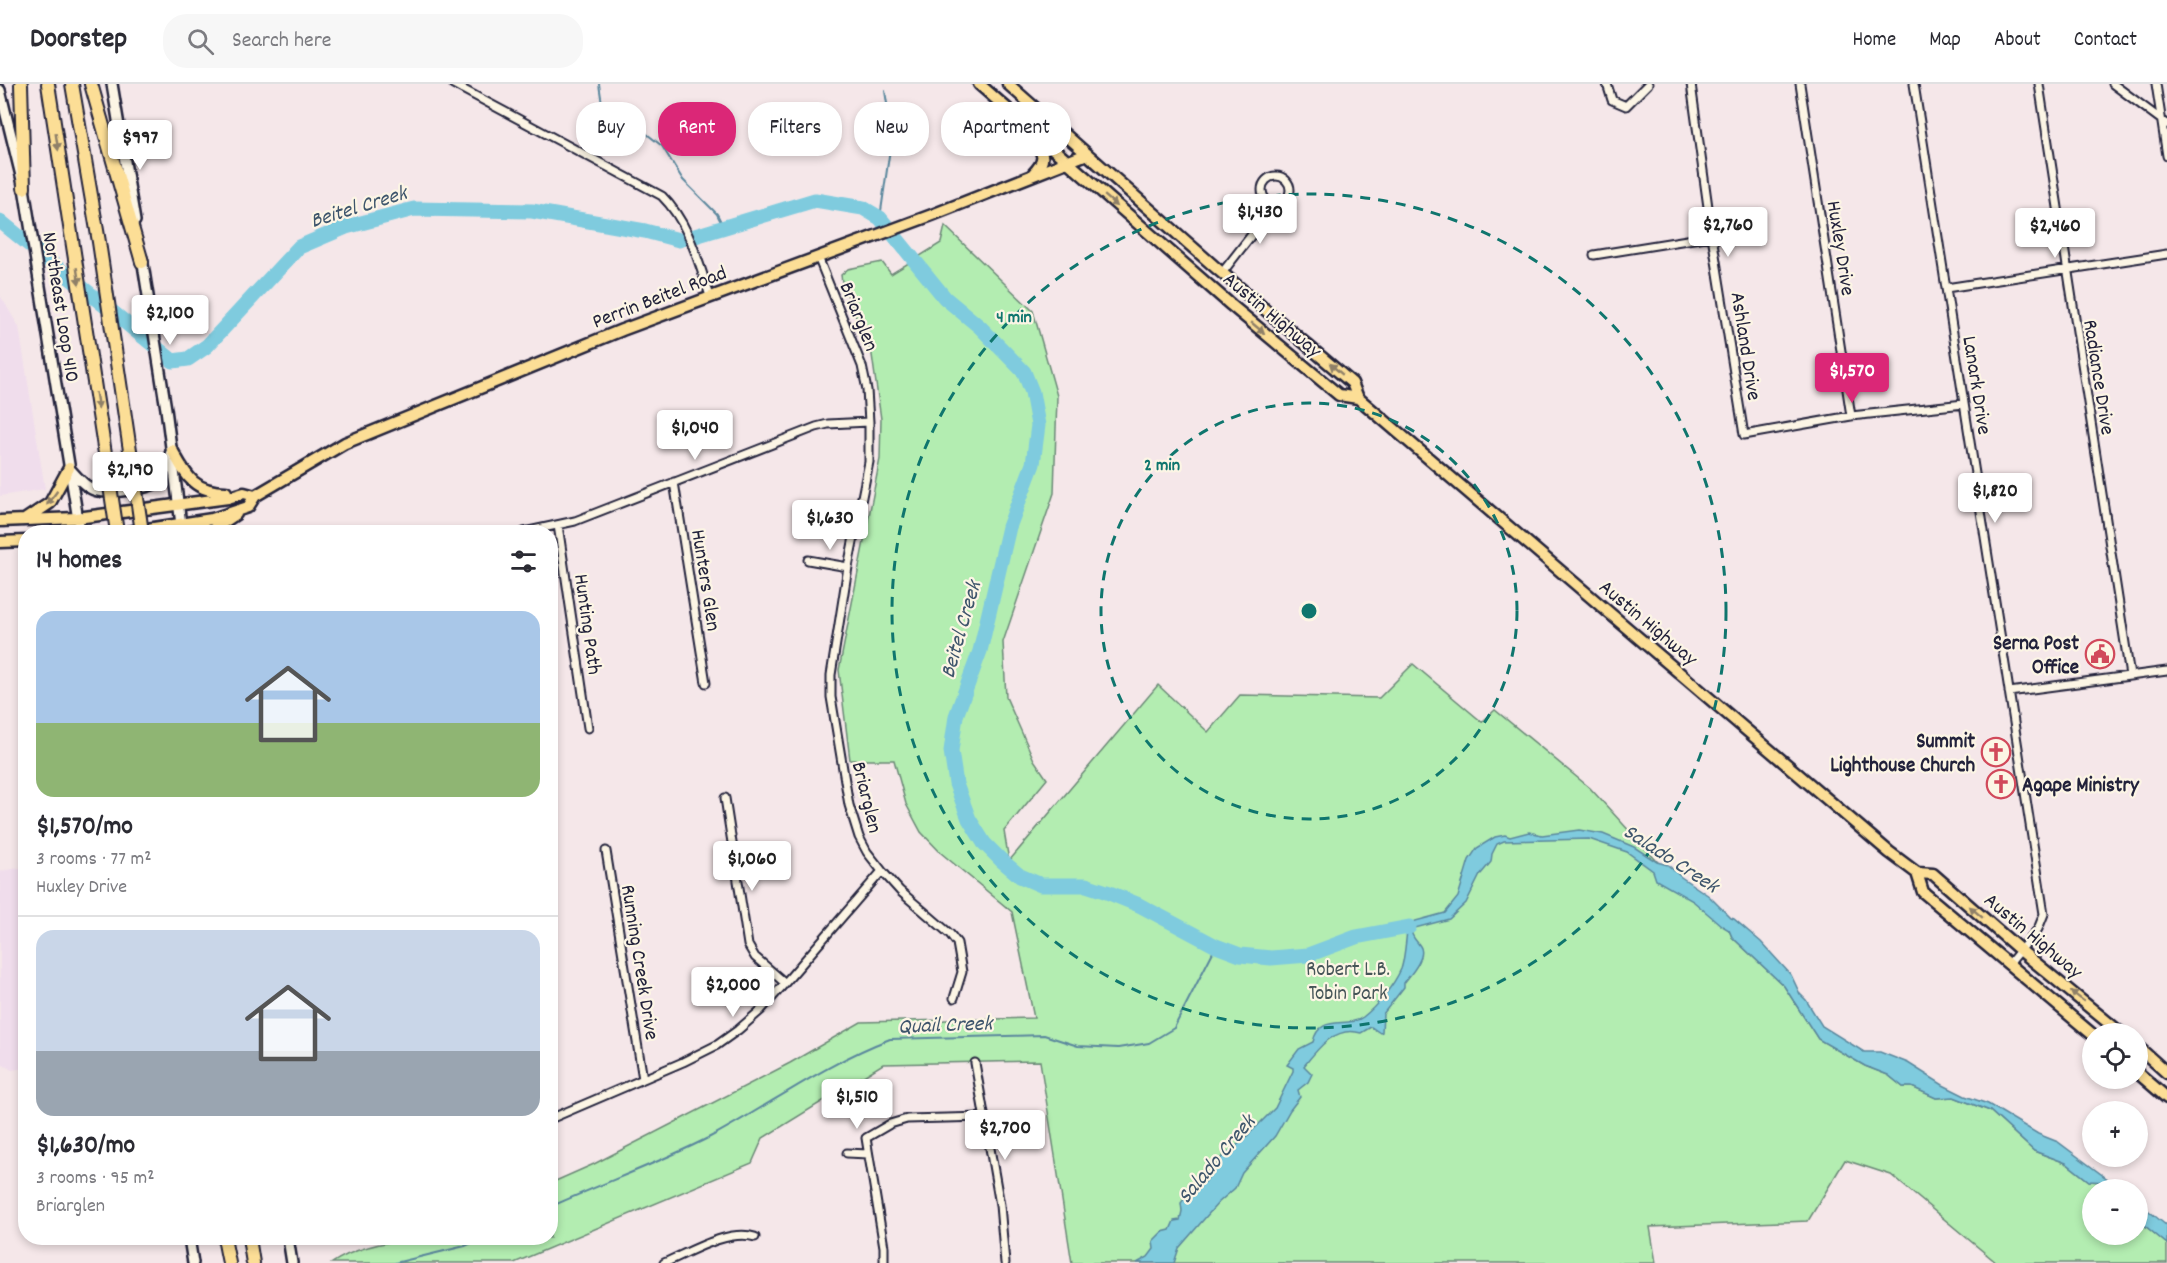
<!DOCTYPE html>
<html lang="en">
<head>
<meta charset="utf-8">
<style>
  :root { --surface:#fff; --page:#f7f7f7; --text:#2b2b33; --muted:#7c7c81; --line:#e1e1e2; --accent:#db2777 }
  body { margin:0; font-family:Dekko,sans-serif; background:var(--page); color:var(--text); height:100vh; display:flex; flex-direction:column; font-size:22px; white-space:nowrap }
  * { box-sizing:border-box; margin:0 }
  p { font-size:20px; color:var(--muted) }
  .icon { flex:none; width:33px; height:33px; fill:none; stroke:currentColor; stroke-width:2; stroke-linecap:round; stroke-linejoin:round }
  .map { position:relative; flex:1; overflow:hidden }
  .side { position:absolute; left:18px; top:441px; width:540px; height:720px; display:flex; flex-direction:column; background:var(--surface); border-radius:24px; box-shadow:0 3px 9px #0003 }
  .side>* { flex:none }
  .top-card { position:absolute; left:576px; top:18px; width:570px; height:54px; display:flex; gap:12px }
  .fabs { position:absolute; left:2082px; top:939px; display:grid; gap:12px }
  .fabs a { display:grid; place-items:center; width:66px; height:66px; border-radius:50%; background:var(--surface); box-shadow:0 3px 9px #0003; font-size:30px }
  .price { position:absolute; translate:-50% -51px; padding:0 14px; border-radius:6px; background:#fff; color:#222; font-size:20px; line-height:39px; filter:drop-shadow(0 2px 3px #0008) }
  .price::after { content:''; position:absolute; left:50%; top:36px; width:18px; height:14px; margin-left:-9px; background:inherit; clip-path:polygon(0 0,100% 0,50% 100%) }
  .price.current { background:var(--accent); color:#fff }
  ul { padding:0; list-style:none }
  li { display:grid; align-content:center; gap:12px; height:318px; padding:0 18px }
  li+li { border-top:2px solid var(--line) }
  li span { display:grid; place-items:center; height:186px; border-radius:18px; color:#555 }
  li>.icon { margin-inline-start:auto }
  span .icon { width:108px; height:108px; fill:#fffc; stroke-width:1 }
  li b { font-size:26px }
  h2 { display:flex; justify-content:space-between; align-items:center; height:72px; padding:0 18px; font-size:26px }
  .pill { padding:0 21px; border-radius:24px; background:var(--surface); box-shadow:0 3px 9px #0003; font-size:21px; line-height:54px }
  .pill.current { background:var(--accent); color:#fff }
  header { display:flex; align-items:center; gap:36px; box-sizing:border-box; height:84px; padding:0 30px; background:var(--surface); border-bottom:2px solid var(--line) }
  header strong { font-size:28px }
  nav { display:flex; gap:33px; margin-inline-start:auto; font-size:21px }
  .search { width:420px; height:54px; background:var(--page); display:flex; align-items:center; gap:15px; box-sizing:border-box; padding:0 21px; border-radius:24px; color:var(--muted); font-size:22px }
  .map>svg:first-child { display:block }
  .built { fill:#f0ddec }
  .green { fill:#b3edb1; stroke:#6a8876; stroke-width:1.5 }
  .water { fill:#7fcbde; stroke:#5a879d; stroke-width:1.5 }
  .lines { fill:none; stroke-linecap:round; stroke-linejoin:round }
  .stream { stroke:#5a879d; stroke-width:2 }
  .river { stroke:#7fcbde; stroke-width:15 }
  .minor-casing { stroke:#22223b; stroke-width:11 }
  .secondary-casing { stroke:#22223b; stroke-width:14 }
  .primary-casing { stroke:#22223b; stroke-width:15 }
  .motorway-casing { stroke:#22223b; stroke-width:16 }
  .minor { stroke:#fcf5e5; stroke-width:7 }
  .secondary { stroke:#fcf5e5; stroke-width:9 }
  .primary { stroke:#fcde96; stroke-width:10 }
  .motorway { stroke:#fcde96; stroke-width:12 }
  .motorway-bridge-casing { stroke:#22223b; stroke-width:16; stroke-linecap:butt }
  .motorway-bridge { stroke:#fcde96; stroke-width:12 }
  .oneway { fill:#8f8068 }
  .ring { fill:none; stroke:#0f766e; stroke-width:3; stroke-dasharray:10 8 }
  .labels { text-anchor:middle; stroke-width:4.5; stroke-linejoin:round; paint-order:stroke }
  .street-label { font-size:21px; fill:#22223b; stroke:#fcf5e5 }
  .poi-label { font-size:21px; font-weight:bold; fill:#22223b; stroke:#fcf5e5; text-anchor:end }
  .park-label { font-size:21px; fill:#465558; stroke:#fcf5e5 }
  .water-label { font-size:22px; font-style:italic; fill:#3e556c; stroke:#fcf5e5 }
  .centre { fill:#0f766e; stroke:#fcf5e5; stroke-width:3 }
  .ring-label { font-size:18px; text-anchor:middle; font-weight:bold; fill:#0f766e; stroke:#fcf5e5; stroke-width:4.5; stroke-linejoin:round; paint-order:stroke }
</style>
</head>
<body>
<header>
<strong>Doorstep</strong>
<div class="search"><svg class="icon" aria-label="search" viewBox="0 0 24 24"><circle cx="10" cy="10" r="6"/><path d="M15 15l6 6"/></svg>Search here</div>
<nav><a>Home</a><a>Map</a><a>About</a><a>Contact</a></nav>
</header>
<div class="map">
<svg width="2167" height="1179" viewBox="0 0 2167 1179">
  <rect width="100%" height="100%" fill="#f5e7e9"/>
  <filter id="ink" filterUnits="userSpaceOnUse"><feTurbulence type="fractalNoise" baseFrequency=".0167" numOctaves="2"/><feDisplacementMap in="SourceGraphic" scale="12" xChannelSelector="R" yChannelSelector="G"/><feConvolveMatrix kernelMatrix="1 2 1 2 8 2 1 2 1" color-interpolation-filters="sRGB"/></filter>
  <g filter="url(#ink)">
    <!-- built -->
    <path class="built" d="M0,211L19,243L45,405L0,412Z
      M25,783V984L12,986L0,979V787Z"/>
    <!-- green -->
    <path class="green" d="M945,142L1033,227L1057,312L1054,409L1003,558L1006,613L1034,676L1047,695L1004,747L1009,777L1158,601L1208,648L1240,611L1379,614L1413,580L1482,638L1495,626L1590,704L1677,799L1729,846L1732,853L1784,902L1818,955L1865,982L1888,991L1903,1003H1912L1936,1014L1954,1013L1990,1027L2034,1067L2066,1079L2089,1097L2104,1098L2110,1105L2092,1106V1150H2138V1136L2167,1160V1179H1997L1891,1091L1845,1076L1808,1137L1650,1143L1656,1179H1072L1040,977L883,980L763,1054L752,1079L514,1179H332C385,1143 488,1154 550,1154L551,1099L594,1080L790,979L861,938L1034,934L1012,828L941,769L921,748L906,720L894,676H850L839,586L880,375L881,335L872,271L842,198L841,191L848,185L882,178L891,190L941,159Z"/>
    <!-- water -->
    <path class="water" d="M1579,746L1603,750L1634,763L1657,778L1668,781L1681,793L1709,812L1731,834L1734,835L1761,858L1791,891L1800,910L1806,916L1822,942L1864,968H1880L1908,979L1943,1001L1965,1012L1988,1020L2038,1050L2058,1058L2121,1105H2110L2104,1098L2089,1097L2066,1079L2034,1067L1990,1027L1954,1013L1936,1014L1912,1003H1903L1888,991L1865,982L1818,955L1784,902L1732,853L1729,846L1722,842L1693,817L1656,796L1653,787L1627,768L1589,755L1504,757L1497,760L1492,770L1491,778L1480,791L1466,819L1449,835L1411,845C1411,853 1416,856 1420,862C1427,872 1411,890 1404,899V903L1383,930L1382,948L1380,949L1371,943L1361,949C1336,941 1318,964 1304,982L1312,990L1308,998L1298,1006L1300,1013L1290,1026L1275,1052L1242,1089L1235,1104L1218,1119L1179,1164L1174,1179H1137L1148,1173L1154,1165L1153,1157L1162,1148L1170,1146L1174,1137L1180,1136L1182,1127L1181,1119C1187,1111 1195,1100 1205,1098L1221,1074L1242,1057L1275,1024L1293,987V984L1287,981L1299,965L1313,958C1319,929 1348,945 1363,933C1377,922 1394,901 1401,885C1405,875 1406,851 1408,839L1445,829L1458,813L1469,776L1477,764L1495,753L1505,751L1510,753L1529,748L1542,751Z
      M2138,1118L2167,1142V1160L2138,1136Z"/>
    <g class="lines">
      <!-- stream -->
      <path class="stream" d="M599,0L602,20L633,39L662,62L683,96L717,130L724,144
        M880,134L892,51L885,7
        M550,1123C603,1099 659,1079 710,1053C770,1021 826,979 890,955L1044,951L1078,962L1118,964L1149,959L1174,944L1216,862
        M395,1179L465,1162L483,1154"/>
      <!-- river -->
      <path class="river" d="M0,137L173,277L188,275L207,262L299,163L346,143L414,125L532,127L645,147L679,156
        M695,152L815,116L863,124L880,134L945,214L980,243L1024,288L1032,308L1038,341L1033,380L1009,443L980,567L956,632L951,667L956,700L969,735L984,759L1001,776L1020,792L1041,801H1086L1107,808L1139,821L1216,862L1240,871L1271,874L1308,871L1356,853L1409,843"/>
      <!-- minor casing -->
      <g class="minor-casing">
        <path id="minor" d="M453,0L662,112C689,139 698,177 710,212
          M1607,0L1612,16L1626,22L1648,0
          M1691,0L1712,152L1744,351L1851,332L1964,320
          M1800,0L1851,332
          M1914,0L2044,830L2038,845L2009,880
          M2039,0L2130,592
          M2113,0L2167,40
          M2156,0L2167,72
          M1262 106a14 14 0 1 1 28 0a14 14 0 1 1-28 0Z
          M1594,171L1712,152
          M818,173L862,282L867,306L869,338V378L848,483L831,591V613L849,721L859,753L867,768L882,787L900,807L950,850L957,859L962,888L954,914
          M1222,189L1264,135L1271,119
          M1946,204L2167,170
          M674,398L706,599
          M558,441L588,644
          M524,448L575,437L816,343L828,340L869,338
          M808,476L848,483
          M2009,608L2167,587
          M725,714L748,861L755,873L785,899
          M606,767L643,995
          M975,979L1000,1121L1005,1179
          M550,1035L683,978L717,961L738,946L761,926L785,899L882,787
          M847,1069L868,1070
          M664,1179C690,1168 727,1145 755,1153
          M884,1179V1163L866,1054L890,1040L907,1035L985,1033"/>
      </g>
      <!-- secondary casing -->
      <g class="secondary-casing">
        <path id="secondary" d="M112,0L135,137
          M0,6L24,104L80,448
          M142,174L166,325L182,448
          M69,384C76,392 84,402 94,406C105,411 155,405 162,395C167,388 167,376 171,368
          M189,1154L193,1179
          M288,1154L292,1179"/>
      </g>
      <!-- primary casing -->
      <g class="primary-casing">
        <path id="primary" d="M979,0L1231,221L1339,311L1358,314
          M1008,0L1215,183L1352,299L1358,314L1889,768L1917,789L1933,790L2020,866L2122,950
          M1032,52C1043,70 1048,74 1033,90
          M172,366C186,391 193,408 226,408
          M26,435L50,419L69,384
          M0,437L77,434L228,414L244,409L255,412
          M128,448L212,435L248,423L255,412L345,359L622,246L932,131L1087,70
          M209,448L236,430
          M0,458L26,457
          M1917,789L1923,808L2092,950
          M2138,963L2167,989
          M2138,989L2167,1014"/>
      </g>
      <!-- motorway casing -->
      <g class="motorway-casing">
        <path id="motorway" d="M21,0L24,104
          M48,0L106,376
          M72,0L99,158L131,373
          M91,0L142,178
          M224,1154L229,1179
          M249,1154L253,1179"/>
      </g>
      <!-- minor -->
      <use href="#minor" class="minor"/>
      <!-- secondary -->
      <use href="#secondary" class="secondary"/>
      <!-- primary -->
      <use href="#primary" class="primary"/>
      <!-- motorway -->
      <use href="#motorway" class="motorway"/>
      <!-- motorway-bridge casing -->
      <g class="motorway-bridge-casing">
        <path id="motorway-bridge" d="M131,373L142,448
          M106,376L117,448"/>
      </g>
      <!-- motorway-bridge -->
      <use href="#motorway-bridge" class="motorway-bridge"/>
    </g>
    <!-- one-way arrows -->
    <defs><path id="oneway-solid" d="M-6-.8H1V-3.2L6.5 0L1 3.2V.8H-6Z" transform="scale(1.5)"/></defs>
    <g class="oneway">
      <use href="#oneway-solid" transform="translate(57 58) rotate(81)"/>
      <use href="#oneway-solid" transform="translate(1111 117) rotate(41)"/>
      <use href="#oneway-solid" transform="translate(78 192) rotate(81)"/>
      <use href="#oneway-solid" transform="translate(1258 244) rotate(40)"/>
      <use href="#oneway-solid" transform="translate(1336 285) rotate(-139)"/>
      <use href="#oneway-solid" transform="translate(97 317) rotate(81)"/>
      <use href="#oneway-solid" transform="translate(52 414) rotate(127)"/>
      <use href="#oneway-solid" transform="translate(1976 828) rotate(-139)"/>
      <use href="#oneway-solid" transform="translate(2077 912) rotate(-142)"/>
    </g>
  </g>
  <!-- distance rings -->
  <g class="ring">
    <circle cx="1309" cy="527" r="208"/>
    <circle cx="1309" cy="527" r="417"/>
  </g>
  <!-- icons -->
  <defs>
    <g id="civic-ring" transform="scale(1.5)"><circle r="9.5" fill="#fcf5e5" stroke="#d1495b" stroke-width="1.5"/><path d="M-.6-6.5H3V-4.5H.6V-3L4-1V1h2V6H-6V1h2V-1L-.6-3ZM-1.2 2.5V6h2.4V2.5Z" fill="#d1495b"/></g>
    <g id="church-ring" transform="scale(1.5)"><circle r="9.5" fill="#fcf5e5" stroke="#d1495b" stroke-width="1.5"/><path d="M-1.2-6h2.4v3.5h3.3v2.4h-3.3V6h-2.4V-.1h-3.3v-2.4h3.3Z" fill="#d1495b"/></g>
  </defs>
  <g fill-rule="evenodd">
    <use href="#civic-ring" x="2100" y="570"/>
    <use href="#church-ring" x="1996" y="668"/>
    <use href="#church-ring" x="2001" y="700"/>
  </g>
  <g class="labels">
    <!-- street labels -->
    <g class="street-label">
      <text transform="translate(1842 164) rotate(81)" y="7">Huxley Drive</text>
      <text transform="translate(659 212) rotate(-21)" y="7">Perrin Beitel Road</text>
      <text transform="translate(62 223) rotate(81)" y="7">Northeast Loop 410</text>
      <text transform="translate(1273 230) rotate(40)" y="7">Austin Highway</text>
      <text transform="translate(860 232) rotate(68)" y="7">Briarglen</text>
      <text transform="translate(1747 262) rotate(81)" y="7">Ashland Drive</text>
      <text transform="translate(2100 293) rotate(81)" y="7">Radiance Drive</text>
      <text transform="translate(1978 301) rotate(81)" y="7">Lanark Drive</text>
      <text transform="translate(707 496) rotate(81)" y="7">Hunters Glen</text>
      <text transform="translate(1649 538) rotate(40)" y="7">Austin Highway</text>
      <text transform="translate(589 540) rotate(82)" y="7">Hunting Path</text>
      <text transform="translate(868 713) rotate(76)" y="7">Briarglen</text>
      <text transform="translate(2034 851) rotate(40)" y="7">Austin Highway</text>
      <text transform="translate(641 878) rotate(81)" y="7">Running Creek Drive</text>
    </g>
    <!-- poi labels -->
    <g class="poi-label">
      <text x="2079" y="565">Serna Post<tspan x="2079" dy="24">Office</tspan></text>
      <text x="1975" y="663">Summit<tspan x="1975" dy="24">Lighthouse Church</tspan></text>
      <text x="2022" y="707" text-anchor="start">Agape Ministry</text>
    </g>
    <!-- park labels -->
    <g class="park-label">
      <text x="1348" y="891">Robert L.B.<tspan x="1348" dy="24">Tobin Park</tspan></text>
    </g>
    <!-- water labels -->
    <g class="water-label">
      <text transform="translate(358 121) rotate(-17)" y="8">Beitel Creek</text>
      <text transform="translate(959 545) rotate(-74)" y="8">Beitel Creek</text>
      <text transform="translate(1672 773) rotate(33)" y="8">Salado Creek</text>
      <text transform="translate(945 939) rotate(-2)" y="8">Quail Creek</text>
      <text transform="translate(1215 1074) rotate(-50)" y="8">Salado Creek</text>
    </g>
  </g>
  <circle cx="1309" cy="527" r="9" class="centre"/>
  <g class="ring-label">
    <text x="1014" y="238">4 min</text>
    <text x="1162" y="386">2 min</text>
  </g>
</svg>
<div class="fabs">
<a><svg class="icon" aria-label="locate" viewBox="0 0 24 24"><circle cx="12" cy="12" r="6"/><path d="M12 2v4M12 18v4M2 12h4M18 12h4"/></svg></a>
<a>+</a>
<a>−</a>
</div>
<b class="price" style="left:140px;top:87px">$997</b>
<b class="price" style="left:1260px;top:161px">$1,430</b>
<b class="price" style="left:1728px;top:174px">$2,760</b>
<b class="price" style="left:2055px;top:175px">$2,460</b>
<b class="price" style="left:170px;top:262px">$2,100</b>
<b class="price current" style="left:1852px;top:320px">$1,570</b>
<b class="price" style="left:695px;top:377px">$1,040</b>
<b class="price" style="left:130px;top:419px">$2,190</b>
<b class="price" style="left:1995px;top:440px">$1,820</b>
<b class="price" style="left:830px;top:467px">$1,630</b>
<b class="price" style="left:752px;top:808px">$1,060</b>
<b class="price" style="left:733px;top:934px">$2,000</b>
<b class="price" style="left:857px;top:1046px">$1,510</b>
<b class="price" style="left:1005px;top:1077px">$2,700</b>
<div class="top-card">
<a class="pill">Buy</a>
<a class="pill current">Rent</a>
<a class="pill">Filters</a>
<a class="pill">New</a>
<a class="pill">Apartment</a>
</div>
<section class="side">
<h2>14 homes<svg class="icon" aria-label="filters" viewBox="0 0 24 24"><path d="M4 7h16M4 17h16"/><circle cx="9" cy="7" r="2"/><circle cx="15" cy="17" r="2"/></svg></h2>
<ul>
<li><span style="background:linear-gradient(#a9c7e8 60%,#8fb573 0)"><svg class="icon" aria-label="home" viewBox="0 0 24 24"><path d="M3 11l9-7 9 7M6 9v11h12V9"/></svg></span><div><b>$1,570/mo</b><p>3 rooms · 77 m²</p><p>Huxley Drive</p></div></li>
<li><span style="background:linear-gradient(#c9d6e8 65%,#9aa5b1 0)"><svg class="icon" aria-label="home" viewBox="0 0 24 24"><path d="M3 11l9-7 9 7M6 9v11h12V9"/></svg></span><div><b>$1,630/mo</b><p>3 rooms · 95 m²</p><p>Briarglen</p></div></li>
</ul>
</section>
</div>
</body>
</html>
